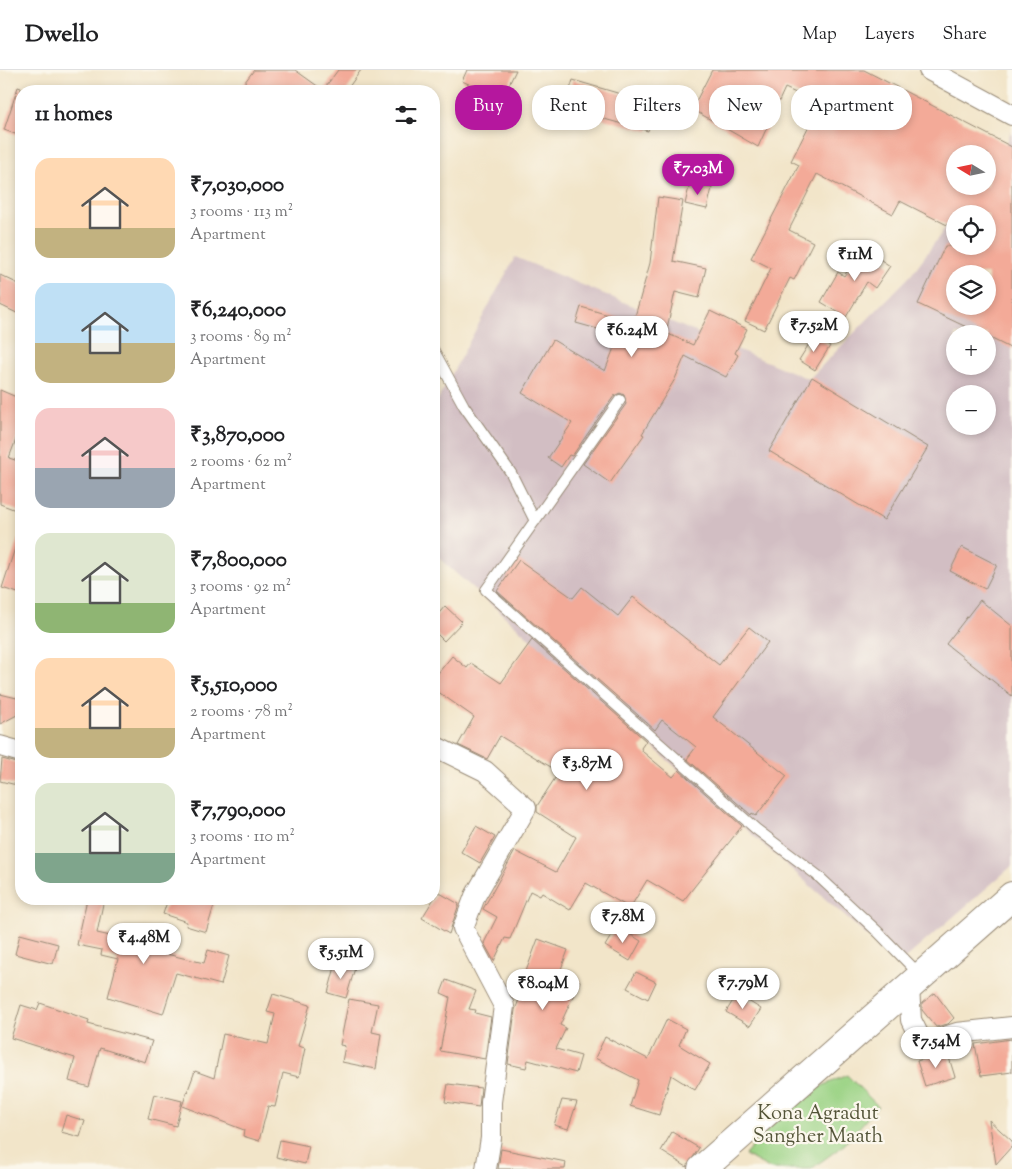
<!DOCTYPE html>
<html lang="en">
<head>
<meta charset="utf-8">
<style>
  :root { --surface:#fff; --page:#f6f6f6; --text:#202124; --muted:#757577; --line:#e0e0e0; --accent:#b5179e }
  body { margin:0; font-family:"Sorts Mill Goudy",serif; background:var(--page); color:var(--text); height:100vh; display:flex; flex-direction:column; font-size:19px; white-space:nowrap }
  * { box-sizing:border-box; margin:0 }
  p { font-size:16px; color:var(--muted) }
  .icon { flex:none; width:28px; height:28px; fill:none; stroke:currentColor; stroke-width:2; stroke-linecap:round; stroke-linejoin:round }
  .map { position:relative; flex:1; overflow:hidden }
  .side { position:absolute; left:15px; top:15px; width:425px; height:820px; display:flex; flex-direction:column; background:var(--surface); border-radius:20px; box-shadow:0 2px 8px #0003 }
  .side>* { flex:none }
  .banner { position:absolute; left:455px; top:15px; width:475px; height:45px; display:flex; gap:10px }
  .needle { width:32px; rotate:280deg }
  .controls { position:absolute; left:946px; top:75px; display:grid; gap:10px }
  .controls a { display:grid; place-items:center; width:50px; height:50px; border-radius:50%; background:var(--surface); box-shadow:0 2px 8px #0003; font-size:25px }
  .price { position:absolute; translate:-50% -42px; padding:0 11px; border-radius:18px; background:#fff; color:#222; font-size:16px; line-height:32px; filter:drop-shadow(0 1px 2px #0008) }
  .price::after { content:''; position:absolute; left:50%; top:30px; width:15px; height:11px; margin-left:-8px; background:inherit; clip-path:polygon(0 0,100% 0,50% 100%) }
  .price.selected { background:var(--accent); color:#fff }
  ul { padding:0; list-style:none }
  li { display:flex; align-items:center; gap:15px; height:125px; padding:0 20px }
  li span { display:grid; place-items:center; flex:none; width:140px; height:100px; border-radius:15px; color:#555 }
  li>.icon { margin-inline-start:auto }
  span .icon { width:60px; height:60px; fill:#fffc; stroke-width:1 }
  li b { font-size:21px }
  h2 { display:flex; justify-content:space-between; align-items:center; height:60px; padding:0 20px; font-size:21px }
  .pill { padding:0 18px; border-radius:20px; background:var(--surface); box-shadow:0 2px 8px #0003; font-size:18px; line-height:45px }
  .pill.selected { background:var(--accent); color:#fff }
  header { display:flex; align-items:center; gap:30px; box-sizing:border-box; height:70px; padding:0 25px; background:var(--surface); border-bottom:1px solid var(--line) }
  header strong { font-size:24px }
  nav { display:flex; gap:28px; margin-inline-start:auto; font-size:18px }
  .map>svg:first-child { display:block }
  .industrial { fill:#d2bec3; fill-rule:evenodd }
  .green { fill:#9bd385; stroke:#6b7e52 }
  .building { fill:#f3aa98; fill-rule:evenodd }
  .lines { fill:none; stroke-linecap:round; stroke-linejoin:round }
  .service-casing { stroke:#968874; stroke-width:12 }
  .minor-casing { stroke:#968874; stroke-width:22 }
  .primary-casing { stroke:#968874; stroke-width:30 }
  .service { stroke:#fff; stroke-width:10 }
  .minor { stroke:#fff; stroke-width:20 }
  .primary { stroke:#fff; stroke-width:28 }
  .labels { text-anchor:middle; stroke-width:4.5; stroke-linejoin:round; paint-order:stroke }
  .park-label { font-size:20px; fill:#535438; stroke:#fbf7ec }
</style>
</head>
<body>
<header>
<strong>Dwello</strong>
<nav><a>Map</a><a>Layers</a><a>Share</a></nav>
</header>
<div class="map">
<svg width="1012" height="1099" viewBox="0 0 1012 1099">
  <rect width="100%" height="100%" fill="#fbf7ec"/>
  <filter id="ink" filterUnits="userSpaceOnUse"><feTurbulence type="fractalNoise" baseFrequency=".02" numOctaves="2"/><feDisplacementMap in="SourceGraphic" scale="10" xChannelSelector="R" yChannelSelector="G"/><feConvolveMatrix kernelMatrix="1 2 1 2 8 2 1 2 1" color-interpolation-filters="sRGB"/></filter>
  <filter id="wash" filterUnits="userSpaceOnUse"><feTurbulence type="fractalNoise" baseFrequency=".0096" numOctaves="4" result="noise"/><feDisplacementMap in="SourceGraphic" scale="20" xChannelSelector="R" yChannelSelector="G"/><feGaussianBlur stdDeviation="1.12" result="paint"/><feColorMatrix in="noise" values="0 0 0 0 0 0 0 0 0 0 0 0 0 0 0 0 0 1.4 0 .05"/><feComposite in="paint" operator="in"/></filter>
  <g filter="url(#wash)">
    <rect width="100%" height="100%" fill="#f2e5c9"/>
    <!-- industrial -->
    <path class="industrial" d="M1012,58V796L899,894L434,484V337L515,187L809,309L911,205L955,145V176H988V101L1005,78ZM955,204H988V236H955ZM955,264H988V296H955ZM955,324H988V356H955Z"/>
    <!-- green -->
    <path class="green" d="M847,1005L878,1036L844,1075L811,1099H771L745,1085L797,1027Z"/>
    <g id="blocks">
      <!-- building -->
      <path class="building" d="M254,0H295L323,20L338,0H361L346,21H238Z
        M467,0H516L502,29L462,11Z
        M712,0H864L1012,77V279L988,267V264H981L918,234L945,176H988V144H955V159L900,131L893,144L817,104L789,160L813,172L794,210L790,208L764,260L745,251L771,198L751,188L799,95L791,91L820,34L785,18L758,77L692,39ZM955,84H988V116H955ZM955,204H988V236H955Z
        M573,10L631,27L633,23L656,29L648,61L564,38Z
        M18,17L21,18V66L4,60Z
        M690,113L712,118L707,139L685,134Z
        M658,127L683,131L673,191L706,198L699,228L675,222L666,263L693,275L710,241L747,259L735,283L738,285L726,307L685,286L675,309L642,364L644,365L610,413L583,394L626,334L624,325L620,323L614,326L572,386L569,385L561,397L548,388L572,353L522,323L553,270L605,301L619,265L576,253L581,237L626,250L627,247L634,250L650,193Z
        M863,178L890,196L875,218L867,212L846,247L821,232L838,202L844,206Z
        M0,205L21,215V245L0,235Z
        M814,266L830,276L815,300L799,290Z
        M812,307L928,377L884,450L769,381Z
        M0,320L21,329V356L9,388L21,392V442L0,434Z
        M18,469H21V514L18,523L2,518Z
        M962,477L997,495L985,519L950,501Z
        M519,490L573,528L582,517L618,546L633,527L719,595L749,557L768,572L713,647L787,706L756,746L752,743L751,745L687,689L696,677L662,650L655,660L497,521Z
        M980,530L1012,556V626L946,574Z
        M445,536L462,552L444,571L434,561V549Z
        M532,570L646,671L641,678L643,682L673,707L679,700L742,756L683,831L647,810L630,838L586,813L570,840L542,823L540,826L530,821L510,869L505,868L494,891L484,873L497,847L483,839L515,781L556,802L576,767L537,742V736L559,702L500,666L487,689L458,675L474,647L434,619V608L452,586L467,598L471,593L501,613Z
        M0,624L21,629L17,645L0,654Z
        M2,689L21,694V716L0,711Z
        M476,756L495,767L480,793L461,782Z
        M438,822L459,834L449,864L422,848Z
        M87,829H104L97,863L142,873L141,878L204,893L208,880L229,886L221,915L176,903L163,944L108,927L118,889L101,885L102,880L77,875Z
        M168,829H216L206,862L186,856L187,852L163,844Z
        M617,856L641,871L630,891L605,876Z
        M20,864L58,874L53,894L15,884Z
        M538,869L568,880L560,902L580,911L560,955L566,958L556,979L581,986L576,1003L528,990L526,998L508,994L515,940L525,914L522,912Z
        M336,893L355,898L346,928L328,923Z
        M636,902L656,912L648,929L627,918Z
        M446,910L476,921L469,939L476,940L475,943L491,947L485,989L440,981L450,927L441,923Z
        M935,923L954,948L948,954L936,957L922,940V933Z
        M273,924L310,935L298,976L305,978L299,1007L283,1003L275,1037L268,1036L259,1071L243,1066L244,1060L182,1036L195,1001L214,1008L223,964L268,974L275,944L267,942Z
        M737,924L761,939L750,956L726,942Z
        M349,929L378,934L372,962L381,964L376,999L342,992L345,976L340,975Z
        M40,933L89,950L88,954L152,971L145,992L100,978L89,1017L69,1011L75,988L11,968L21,935L37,940Z
        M667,949L686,959L679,975L710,994L695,1020L671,1005L659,1045L630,1036L638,1010L595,988L605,967L648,989Z
        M1012,969V1002L981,1006L975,974Z
        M947,981L955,1007L925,1016L917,991Z
        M448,1014L481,1018L479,1037L445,1032Z
        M154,1024L182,1031L176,1056L148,1049Z
        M562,1030L577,1032L568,1059L554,1055Z
        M66,1045L85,1051L80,1067L61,1062Z
        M989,1050L1012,1071V1076L996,1094Z
        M672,1062L699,1078L687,1097L661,1081Z
        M280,1070L309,1076L305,1094L276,1087Z
        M501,1079L566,1092L565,1099H498Z"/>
    </g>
  </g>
  <g filter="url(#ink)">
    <use href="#blocks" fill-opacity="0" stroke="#968874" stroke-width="1"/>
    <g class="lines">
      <!-- service casing -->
      <g class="service-casing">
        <path id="service" d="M434,281L464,336L511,403L535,451
          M620,330L486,520L756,759L817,805L878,862L921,906"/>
      </g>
      <!-- minor casing -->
      <g class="minor-casing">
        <path id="minor" d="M929,0L1012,45
          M0,676L21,682
          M434,676L485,701L526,738L475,826L463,858L504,936L491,1032V1068L486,1099
          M909,917L911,950L923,974L957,963L1012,957"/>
      </g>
      <!-- primary casing -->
      <g class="primary-casing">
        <path id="primary" d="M702,1099L1012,826"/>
      </g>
      <!-- service -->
      <use href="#service" class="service"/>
      <!-- minor -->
      <use href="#minor" class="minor"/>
      <!-- primary -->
      <use href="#primary" class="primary"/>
    </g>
  </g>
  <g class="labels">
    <!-- park labels -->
    <g class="park-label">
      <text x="818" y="1049">Kona Agradut<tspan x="818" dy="23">Sangher Maath</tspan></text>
    </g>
  </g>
</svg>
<div class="controls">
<a><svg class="needle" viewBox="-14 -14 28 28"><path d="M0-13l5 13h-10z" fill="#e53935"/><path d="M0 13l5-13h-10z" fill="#757577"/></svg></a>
<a><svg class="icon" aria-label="locate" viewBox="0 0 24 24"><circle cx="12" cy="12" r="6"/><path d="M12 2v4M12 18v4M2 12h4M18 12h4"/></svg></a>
<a><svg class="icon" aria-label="layers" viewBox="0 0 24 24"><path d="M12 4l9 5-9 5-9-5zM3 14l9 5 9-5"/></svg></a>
<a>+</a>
<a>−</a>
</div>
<b class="price selected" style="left:698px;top:126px">₹7.03M</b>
<b class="price" style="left:855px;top:212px">₹11M</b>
<b class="price" style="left:814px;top:283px">₹7.52M</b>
<b class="price" style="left:632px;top:288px">₹6.24M</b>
<b class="price" style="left:587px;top:721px">₹3.87M</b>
<b class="price" style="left:623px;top:874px">₹7.8M</b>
<b class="price" style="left:144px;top:895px">₹4.48M</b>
<b class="price" style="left:341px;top:910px">₹5.51M</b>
<b class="price" style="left:743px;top:940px">₹7.79M</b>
<b class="price" style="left:543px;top:941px">₹8.04M</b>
<b class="price" style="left:936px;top:999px">₹7.54M</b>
<div class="banner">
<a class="pill selected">Buy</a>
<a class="pill">Rent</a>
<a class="pill">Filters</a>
<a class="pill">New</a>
<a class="pill">Apartment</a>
</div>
<section class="side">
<h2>11 homes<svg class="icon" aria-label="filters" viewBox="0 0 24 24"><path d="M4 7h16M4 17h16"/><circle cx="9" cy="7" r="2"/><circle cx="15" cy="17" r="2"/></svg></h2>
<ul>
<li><span style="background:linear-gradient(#ffd9b3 70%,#c2b280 0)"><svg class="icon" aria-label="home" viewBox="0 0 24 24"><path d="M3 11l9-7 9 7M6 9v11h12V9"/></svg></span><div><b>₹7,030,000</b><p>3 rooms · 113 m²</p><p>Apartment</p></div></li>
<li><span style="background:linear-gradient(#bfe0f5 60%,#c2b280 0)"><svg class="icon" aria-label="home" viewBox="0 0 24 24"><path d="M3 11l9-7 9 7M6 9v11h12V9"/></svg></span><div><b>₹6,240,000</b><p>3 rooms · 89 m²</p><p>Apartment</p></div></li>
<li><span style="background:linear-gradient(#f6c9c9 60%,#9aa5b1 0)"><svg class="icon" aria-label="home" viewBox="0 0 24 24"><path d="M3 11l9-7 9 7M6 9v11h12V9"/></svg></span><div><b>₹3,870,000</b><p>2 rooms · 62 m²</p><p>Apartment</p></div></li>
<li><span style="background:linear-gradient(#dfe7d0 70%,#8fb573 0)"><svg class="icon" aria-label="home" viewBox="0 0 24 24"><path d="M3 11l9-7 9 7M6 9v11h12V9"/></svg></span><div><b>₹7,800,000</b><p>3 rooms · 92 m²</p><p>Apartment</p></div></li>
<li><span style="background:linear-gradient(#ffd9b3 70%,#c2b280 0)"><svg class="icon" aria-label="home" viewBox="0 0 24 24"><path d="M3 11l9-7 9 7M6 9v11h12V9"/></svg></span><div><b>₹5,510,000</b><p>2 rooms · 78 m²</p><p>Apartment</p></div></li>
<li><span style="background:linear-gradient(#dfe7d0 70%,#7fa58c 0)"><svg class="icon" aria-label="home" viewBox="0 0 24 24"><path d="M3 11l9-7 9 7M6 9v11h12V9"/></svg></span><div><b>₹7,790,000</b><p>3 rooms · 110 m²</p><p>Apartment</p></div></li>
</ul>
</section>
</div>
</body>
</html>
